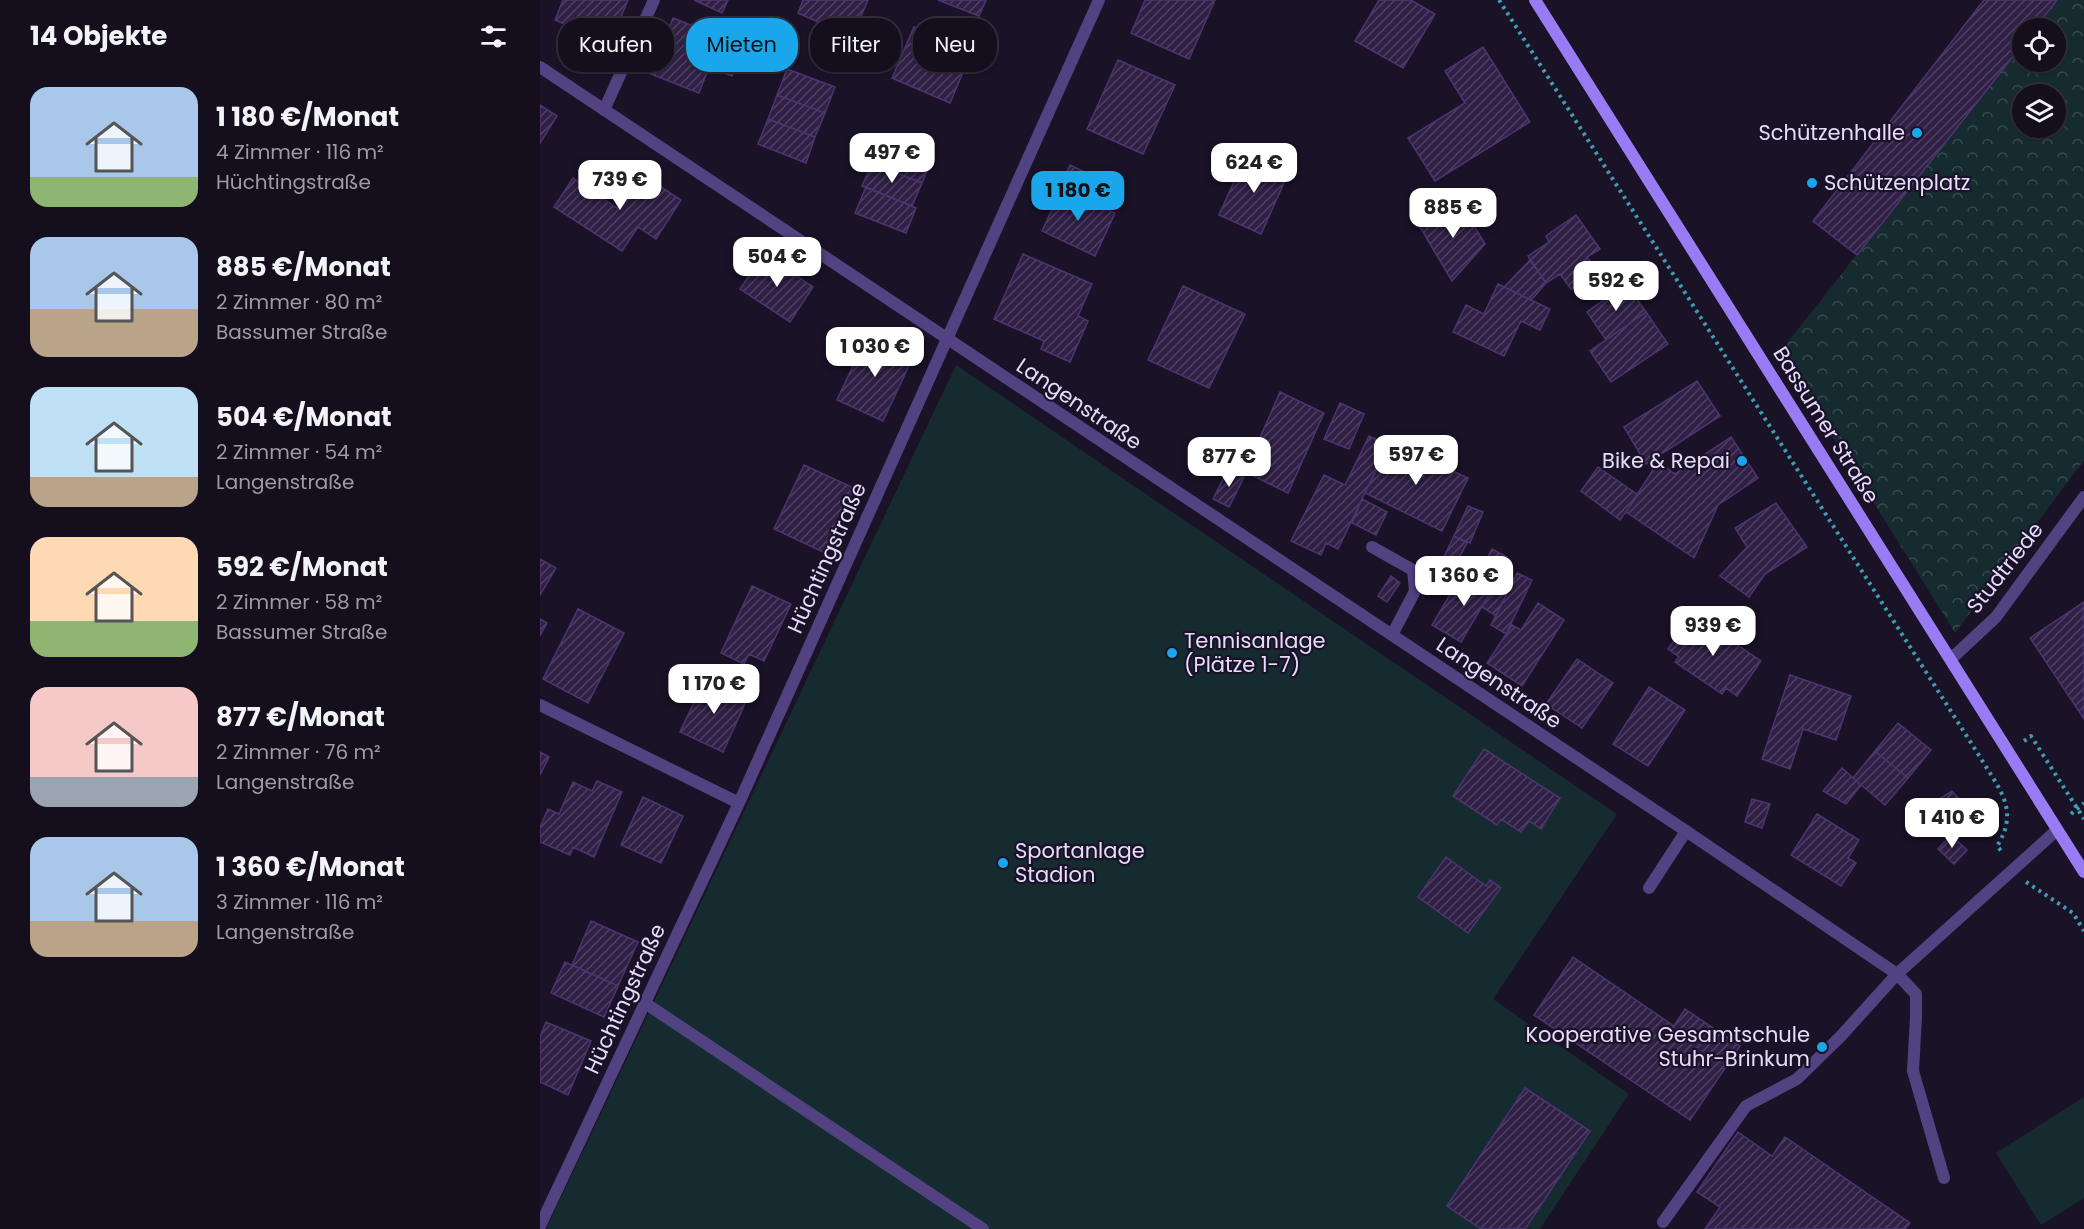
<!DOCTYPE html>
<html lang="de">
<head>
<meta charset="utf-8">
<style>
  :root { --surface:#140e1d; --page:#211c2a; --text:#f1f3f6; --muted:#9d9ca4; --line:#332e3b; --accent:#19a6ea }
  body { margin:0; font-family:Poppins,sans-serif; background:var(--page); color:var(--text); height:100vh; display:flex; flex-direction:column; font-size:22px; white-space:nowrap }
  * { box-sizing:border-box; margin:0 }
  p { font-size:20px; color:var(--muted) }
  .icon { flex:none; width:33px; height:33px; fill:none; stroke:currentColor; stroke-width:2; stroke-linecap:round; stroke-linejoin:round }
  .map { position:relative; flex:1; overflow:hidden }
  .panel { display:flex; flex-direction:column; background:var(--surface); width:540px }
  .panel>* { flex:none }
  .banner { position:absolute; left:18px; top:18px; width:570px; height:54px; display:flex; gap:12px }
  .fabs { position:absolute; left:1472px; top:18px; display:grid; gap:12px }
  .fabs a { display:grid; place-items:center; width:54px; height:54px; border-radius:50%; background:var(--surface); box-shadow:0 2px 4px #0004,0 0 0 2px var(--line); font-size:30px }
  .price { position:absolute; translate:-50% -51px; padding:0 14px; border-radius:12px; background:#fff; color:#222; font-size:20px; line-height:39px; filter:drop-shadow(0 2px 3px #0008) }
  .price::after { content:''; position:absolute; left:50%; top:36px; width:18px; height:14px; margin-left:-9px; background:inherit; clip-path:polygon(0 0,100% 0,50% 100%) }
  .price.active { background:var(--accent); color:#111 }
  ul { padding:0; list-style:none }
  li { display:flex; align-items:center; gap:18px; height:150px; padding:0 30px }
  li span { display:grid; place-items:center; flex:none; width:168px; height:120px; border-radius:18px; color:#555 }
  li>.icon { margin-inline-start:auto }
  span .icon { width:72px; height:72px; fill:#fffc; stroke-width:1 }
  li b { font-size:26px }
  h2 { display:flex; justify-content:space-between; align-items:center; height:72px; padding:0 30px; font-size:26px }
  .tag { padding:0 21px; border-radius:24px; background:var(--surface); box-shadow:0 2px 4px #0004,0 0 0 2px var(--line); font-size:21px; line-height:54px }
  .tag.active { background:var(--accent); color:#111 }
  main { display:flex; flex:1; min-height:0 }
  .map>svg:first-child { display:block }
  .forest { fill:url(#forest-crowns); fill-rule:evenodd }
  .garden { fill:#162b30 }
  .building { fill:url(#building-hatch); stroke:#4d3470; stroke-width:1.5 }
  .lines { fill:none; stroke-linecap:round; stroke-linejoin:round }
  .path { stroke:#3c9db0; stroke-width:4; stroke-dasharray:3 4.5; stroke-linecap:butt }
  .lane { stroke:#524282; stroke-width:12 }
  .street { stroke:#524282; stroke-width:12 }
  .secondary { stroke:#997bf3; stroke-width:12 }
  .poi-dot { fill:#19a6ea; stroke:#1a1227; stroke-width:2 }
  .labels { text-anchor:middle; stroke-width:4.5; stroke-linejoin:round; paint-order:stroke }
  .poi-label { font-size:21px; fill:#e6dbfc; stroke:#1a1227; text-anchor:end }
  .street-label { font-size:21px; fill:#e6dbfc; stroke:#1a1227 }
</style>
</head>
<body>
<main>
<section class="panel">
<h2>14 Objekte<svg class="icon" aria-label="filters" viewBox="0 0 24 24"><path d="M4 7h16M4 17h16"/><circle cx="9" cy="7" r="2"/><circle cx="15" cy="17" r="2"/></svg></h2>
<ul>
<li><span style="background:linear-gradient(#a9c7e8 75%,#8fb573 0)"><svg class="icon" aria-label="home" viewBox="0 0 24 24"><path d="M3 11l9-7 9 7M6 9v11h12V9"/></svg></span><div><b>1 180 €/Monat</b><p>4 Zimmer · 116 m²</p><p>Hüchtingstraße</p></div></li>
<li><span style="background:linear-gradient(#a9c7e8 60%,#b9a48a 0)"><svg class="icon" aria-label="home" viewBox="0 0 24 24"><path d="M3 11l9-7 9 7M6 9v11h12V9"/></svg></span><div><b>885 €/Monat</b><p>2 Zimmer · 80 m²</p><p>Bassumer Straße</p></div></li>
<li><span style="background:linear-gradient(#bfe0f5 75%,#b9a48a 0)"><svg class="icon" aria-label="home" viewBox="0 0 24 24"><path d="M3 11l9-7 9 7M6 9v11h12V9"/></svg></span><div><b>504 €/Monat</b><p>2 Zimmer · 54 m²</p><p>Langenstraße</p></div></li>
<li><span style="background:linear-gradient(#ffd9b3 70%,#8fb573 0)"><svg class="icon" aria-label="home" viewBox="0 0 24 24"><path d="M3 11l9-7 9 7M6 9v11h12V9"/></svg></span><div><b>592 €/Monat</b><p>2 Zimmer · 58 m²</p><p>Bassumer Straße</p></div></li>
<li><span style="background:linear-gradient(#f6c9c9 75%,#9aa5b1 0)"><svg class="icon" aria-label="home" viewBox="0 0 24 24"><path d="M3 11l9-7 9 7M6 9v11h12V9"/></svg></span><div><b>877 €/Monat</b><p>2 Zimmer · 76 m²</p><p>Langenstraße</p></div></li>
<li><span style="background:linear-gradient(#a9c7e8 70%,#b9a48a 0)"><svg class="icon" aria-label="home" viewBox="0 0 24 24"><path d="M3 11l9-7 9 7M6 9v11h12V9"/></svg></span><div><b>1 360 €/Monat</b><p>3 Zimmer · 116 m²</p><p>Langenstraße</p></div></li>
</ul>
</section>
<div class="map">
<svg width="1544" height="1229" viewBox="0 0 1544 1229">
  <defs>
    <pattern id="forest-crowns" width="20" height="18" patternUnits="userSpaceOnUse" patternTransform="scale(1.5)"><rect width="20" height="18" fill="#162b30"/><path d="M2 6a3 3 0 1 1 6 0M12 15a3 3 0 1 1 6 0" fill="none" stroke="#38494f"/></pattern>
    <pattern id="building-hatch" width="6" height="6" patternUnits="userSpaceOnUse" patternTransform="scale(1.5)"><rect width="6" height="6" fill="#302046"/><path d="M-1 1l2-2M0 6l6-6M5 7l2-2" fill="none" stroke="#4e4062"/></pattern>
  </defs>
  <rect width="100%" height="100%" fill="#1a1227"/>
  <!-- forest -->
  <path class="forest" d="M1517,0H1544V460L1415,633L1240,352L1482,45V62H1515V28H1495ZM1482,94H1515V128H1482Z"/>
  <!-- garden -->
  <path class="garden" d="M416,365L1077,814L953,999L1089,1094L1000,1229H6Z
    M1544,1097V1198L1501,1225L1456,1153Z"/>
  <!-- building -->
  <path class="building" d="M23,0H88L70,43L15,20Z
    M154,0H188L182,13Z
    M263,0H328L312,37L258,13Z
    M398,0H446L439,16Z
    M605,0H675L649,59L591,33Z
    M839,0H871L895,14L863,68L815,41Z
    M1444,0H1517L1495,28H1482V45L1317,255L1273,221Z
    M133,18L204,46L192,76L169,67L159,93L111,74Z
    M374,27L432,51L410,103L352,78Z
    M943,47L990,122L895,181L868,138L925,103L905,71Z
    M578,60L635,85L603,154L547,129Z
    M247,69L295,87L285,113L237,95Z
    M237,95L285,113L275,137L228,119Z
    M0,105L17,116L0,143Z
    M228,119L275,137L266,163L218,144Z
    M342,138L392,158L382,183L332,163Z
    M706,155L748,174L721,234L679,215Z
    M332,163L382,183L372,206L322,186Z
    M530,165L556,177L546,199L520,187Z
    M100,173L141,200L116,239L98,227L82,251L14,207L33,178L77,208Z
    M326,187L376,208L366,233L315,213Z
    M522,188L575,213L555,256L502,231Z
    M919,201L945,244L912,281L880,227Z
    M1036,215L1060,249L1047,257L1057,271L1031,289L1020,274L1006,283L988,256L1009,242L1006,236Z
    M224,254L273,287L250,322L200,289Z
    M483,254L552,284L538,316L548,321L530,362L501,349L504,341L454,319Z
    M990,260L1006,283L991,300L964,287Z
    M958,284L1010,309L1000,330L981,321L964,356L913,332L926,305L944,314Z
    M1086,284L1106,312L1066,340L1047,312Z
    M643,286L705,314L669,388L608,360Z
    M1106,312L1128,344L1071,382L1050,351Z
    M327,336L373,357L343,421L297,400Z
    M1157,381L1180,416L1106,464L1084,427Z
    M740,392L784,413L748,493L705,472Z
    M800,403L824,414L809,449L784,439Z
    M829,436L848,445L798,549L786,543L781,555L751,541L784,475L805,485Z
    M1191,437L1218,478L1178,505L1154,558L1086,512L1118,462L1135,474Z
    M850,441L928,478L902,531L825,493Z
    M264,465L314,488L283,552L234,529Z
    M1058,467L1098,495L1080,520L1041,491Z
    M688,469L704,477L689,507L673,499Z
    M822,499L847,512L836,535L812,523Z
    M1236,503L1267,547L1225,574L1209,597L1180,576L1207,547L1195,528Z
    M928,506L943,512L930,543L914,536Z
    M914,536L927,543L911,573L899,567Z
    M952,549L967,557L958,572L944,564Z
    M0,559L16,568L0,595Z
    M938,570L957,581L921,642L892,625L915,586L925,592Z
    M977,573L992,580L966,634L951,625Z
    M851,576L860,583L847,602L838,596Z
    M957,581L969,589L956,616L942,607Z
    M212,586L251,604L224,661L209,654L204,664L181,653Z
    M1544,602V719L1490,638Z
    M998,603L1024,620L982,686L947,663L972,625L981,630Z
    M38,609L84,633L48,703L3,679Z
    M1152,614L1221,661L1197,696L1186,688L1182,694L1135,662L1139,657L1128,649Z
    M0,619L7,623L0,636Z
    M1037,659L1073,683L1042,728L1006,704Z
    M1250,675L1311,696L1296,740L1263,729L1250,769L1222,759Z
    M166,677L208,697L183,752L140,732Z
    M1109,687L1145,710L1108,766L1073,744Z
    M1358,723L1391,750L1368,778L1335,751Z
    M944,749L1020,798L1001,829L989,821L981,832L961,819L957,825L913,796Z
    M1335,751L1368,778L1345,805L1313,778Z
    M0,752L9,757L0,775Z
    M1302,768L1321,785L1306,804L1283,791Z
    M57,781L82,792L54,857L33,847L30,855L0,842V827L8,809L19,814L33,782L52,791Z
    M1412,791L1421,801L1410,808L1401,798Z
    M103,797L143,816L121,863L81,845Z
    M1212,799L1230,804L1222,828L1205,822Z
    M1277,814L1319,840L1308,858L1316,863L1301,886L1251,855Z
    M1411,835L1427,850L1414,864L1398,849Z
    M906,857L946,886L950,880L961,888L928,933L878,897Z
    M51,921L98,942L78,986L32,965Z
    M1033,957L1134,1026L1145,1009L1200,1046L1150,1120L994,1015Z
    M25,962L78,986L64,1017L11,993Z
    M6,1022L51,1041L28,1095L0,1082V1037Z
    M985,1088L1050,1131L985,1229H941L907,1206Z
    M1198,1132L1232,1156L1245,1137L1370,1223L1365,1229H1165L1180,1207L1157,1192Z"/>
  <g class="lines">
    <!-- path -->
    <path class="path" d="M959,0L1440,757C1459,789 1480,810 1457,846L1463,853
      M1484,741L1491,736L1544,819
      M1531,814L1544,803
      M1486,882L1533,913L1544,931"/>
    <!-- lane -->
    <path class="lane" d="M64,110L114,0
      M832,547L873,570L875,591L852,635
      M1109,888L1146,831
      M105,1003L443,1229
      M1123,1222L1206,1106L1257,1079L1301,1036L1357,974L1376,994V1017L1373,1071L1404,1178"/>
    <!-- street -->
    <path class="street" d="M0,67L1146,831L1357,974L1517,830
      M1411,659L1456,617L1544,497
      M0,705L199,803
      M0,1226L199,803L559,0"/>
    <!-- secondary -->
    <path class="secondary" d="M995,0L1544,872"/>
  </g>
  <!-- markers -->
  <g class="poi-dot">
    <circle cx="1377" cy="133" r="6"/>
    <circle cx="1272" cy="183" r="6"/>
    <circle cx="1202" cy="461" r="6"/>
    <circle cx="632" cy="653" r="6"/>
    <circle cx="463" cy="863" r="6"/>
    <circle cx="1282" cy="1047" r="6"/>
  </g>
  <g class="labels">
    <!-- poi labels -->
    <g class="poi-label">
      <text x="1365" y="140">Schützenhalle</text>
      <text x="1284" y="190" text-anchor="start">Schützenplatz</text>
      <text x="1190" y="468">Bike &amp; Repai</text>
      <text x="644" y="648" text-anchor="start">Tennisanlage<tspan x="644" dy="24">(Plätze 1-7)</tspan></text>
      <text x="475" y="858" text-anchor="start">Sportanlage<tspan x="475" dy="24">Stadion</tspan></text>
      <text x="1270" y="1042">Kooperative Gesamtschule<tspan x="1270" dy="24">Stuhr-Brinkum</tspan></text>
    </g>
    <!-- street labels -->
    <g class="street-label">
      <text transform="translate(539 404) rotate(34)" y="7">Langenstraße</text>
      <text transform="translate(1286 425) rotate(58)" y="7">Bassumer Straße</text>
      <text transform="translate(287 558) rotate(-66)" y="7">Hüchtingstraße</text>
      <text transform="translate(1465 568) rotate(-52)" y="7">Studtriede</text>
      <text transform="translate(959 683) rotate(34)" y="7">Langenstraße</text>
      <text transform="translate(85 999) rotate(-65)" y="7">Hüchtingstraße</text>
    </g>
  </g>
</svg>
<div class="fabs">
<a><svg class="icon" aria-label="locate" viewBox="0 0 24 24"><circle cx="12" cy="12" r="6"/><path d="M12 2v4M12 18v4M2 12h4M18 12h4"/></svg></a>
<a><svg class="icon" aria-label="layers" viewBox="0 0 24 24"><path d="M12 4l9 5-9 5-9-5zM3 14l9 5 9-5"/></svg></a>
</div>
<b class="price" style="left:352px;top:184px">497 €</b>
<b class="price" style="left:714px;top:194px">624 €</b>
<b class="price" style="left:80px;top:211px">739 €</b>
<b class="price active" style="left:538px;top:222px">1 180 €</b>
<b class="price" style="left:913px;top:239px">885 €</b>
<b class="price" style="left:237px;top:288px">504 €</b>
<b class="price" style="left:1076px;top:312px">592 €</b>
<b class="price" style="left:335px;top:378px">1 030 €</b>
<b class="price" style="left:876px;top:486px">597 €</b>
<b class="price" style="left:689px;top:488px">877 €</b>
<b class="price" style="left:924px;top:607px">1 360 €</b>
<b class="price" style="left:1173px;top:657px">939 €</b>
<b class="price" style="left:174px;top:715px">1 170 €</b>
<b class="price" style="left:1412px;top:849px">1 410 €</b>
<div class="banner">
<a class="tag">Kaufen</a>
<a class="tag active">Mieten</a>
<a class="tag">Filter</a>
<a class="tag">Neu</a>
</div>
</div>
</main>
</body>
</html>
